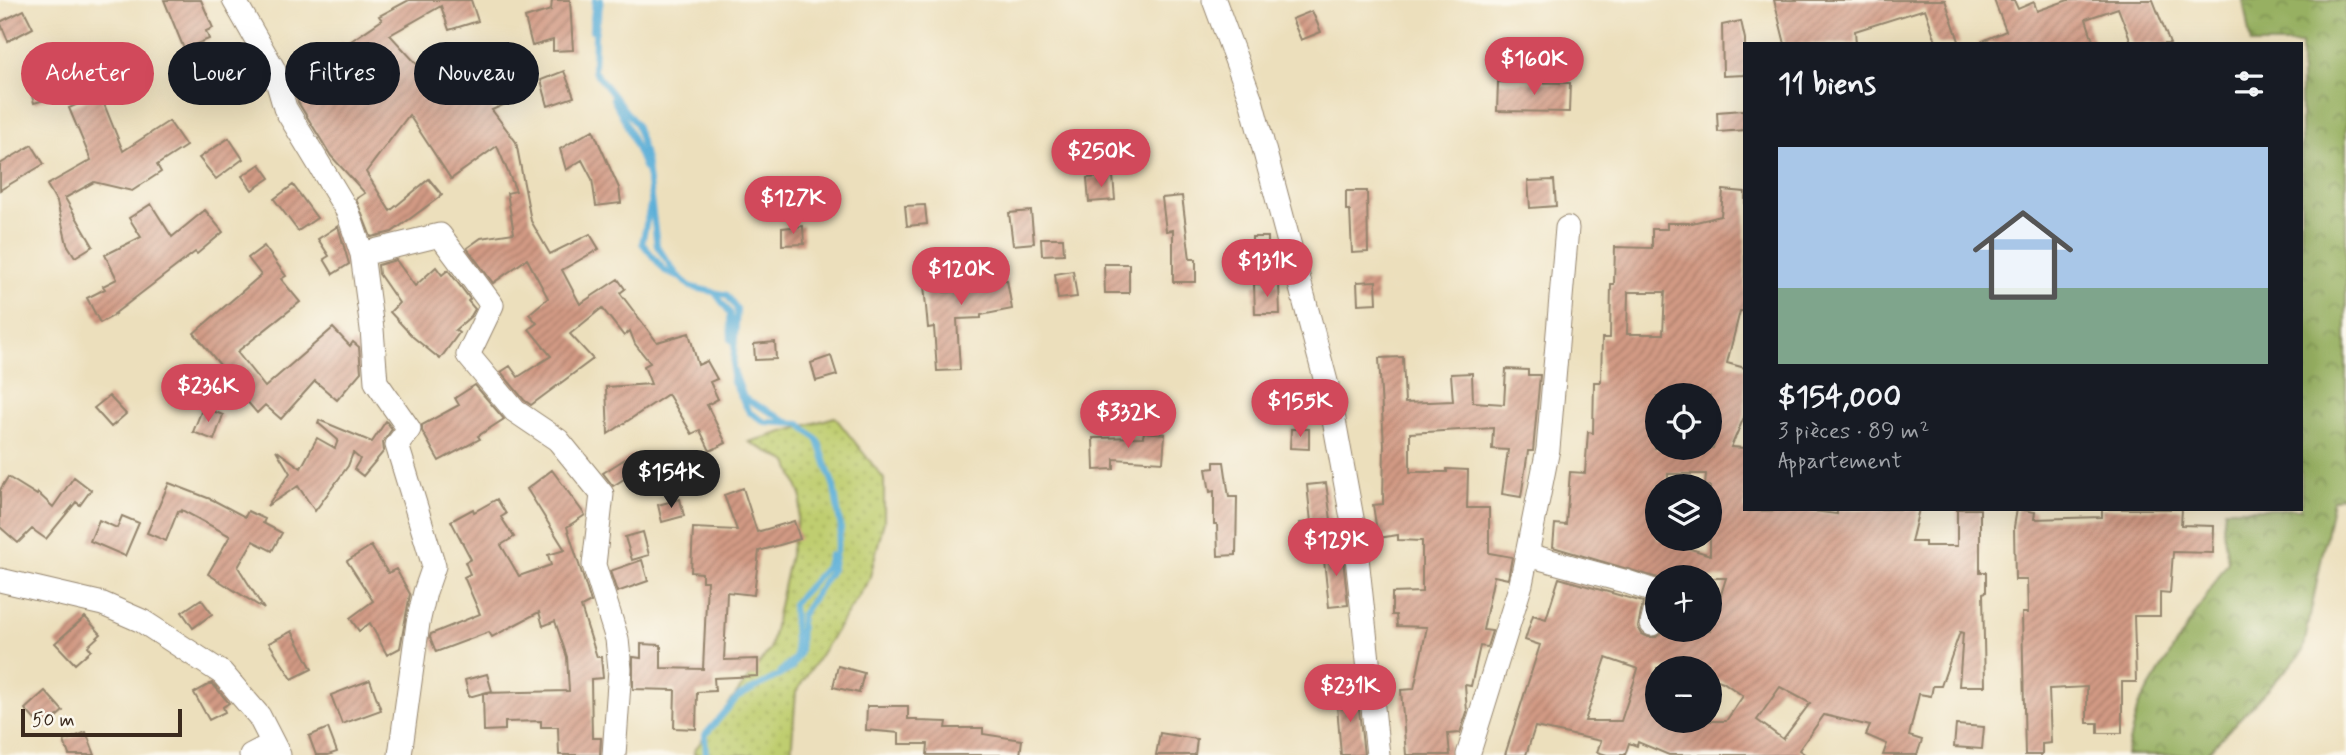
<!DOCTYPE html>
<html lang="fr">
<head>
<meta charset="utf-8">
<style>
  :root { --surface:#171b24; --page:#242831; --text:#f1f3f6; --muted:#9ea1a6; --line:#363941; --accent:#d1495b }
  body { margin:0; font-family:Mynerve,sans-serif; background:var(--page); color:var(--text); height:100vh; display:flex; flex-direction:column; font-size:26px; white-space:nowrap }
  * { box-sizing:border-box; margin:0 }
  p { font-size:23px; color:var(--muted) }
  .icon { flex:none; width:38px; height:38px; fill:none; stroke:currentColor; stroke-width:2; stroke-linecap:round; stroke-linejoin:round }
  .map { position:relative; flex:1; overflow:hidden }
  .side { position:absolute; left:1743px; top:42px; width:560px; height:469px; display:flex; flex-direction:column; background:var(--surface); border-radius:0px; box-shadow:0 7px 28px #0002 }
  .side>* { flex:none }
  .hud { position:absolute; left:21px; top:42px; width:665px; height:63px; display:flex; gap:14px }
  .controls { position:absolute; left:1645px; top:383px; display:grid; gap:14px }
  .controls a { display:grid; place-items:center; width:77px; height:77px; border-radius:50%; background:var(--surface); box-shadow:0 7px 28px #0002; font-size:35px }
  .scale { position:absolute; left:21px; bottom:18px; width:161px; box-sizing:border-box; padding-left:7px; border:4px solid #3b2a1e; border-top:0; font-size:19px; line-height:24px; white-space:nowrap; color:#3b2a1e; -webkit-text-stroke:5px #fbf7ec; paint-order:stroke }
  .price { position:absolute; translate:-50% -60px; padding:0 16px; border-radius:24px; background:var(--accent); color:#fff; font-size:23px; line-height:46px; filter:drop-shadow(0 2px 4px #0008) }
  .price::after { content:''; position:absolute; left:50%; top:42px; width:21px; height:16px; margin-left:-10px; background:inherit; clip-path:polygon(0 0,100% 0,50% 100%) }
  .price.current { background:#222; color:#fff }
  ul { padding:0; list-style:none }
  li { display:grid; align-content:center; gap:14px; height:371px; padding:0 35px }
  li+li { border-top:2px solid var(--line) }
  li span { display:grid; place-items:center; height:217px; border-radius:0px; color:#555 }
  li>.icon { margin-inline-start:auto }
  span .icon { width:126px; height:126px; fill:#fffc; stroke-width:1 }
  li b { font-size:30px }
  h2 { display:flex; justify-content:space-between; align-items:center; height:84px; padding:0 35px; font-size:30px }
  .tag { padding:0 24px; border-radius:32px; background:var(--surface); box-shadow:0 7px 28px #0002; font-size:24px; line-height:63px }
  .tag.current { background:var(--accent); color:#fff }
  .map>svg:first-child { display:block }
  .grass { fill:url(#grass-dots); stroke:#7d7c46; stroke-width:2 }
  .forest { fill:url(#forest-crowns); stroke:#696d40; stroke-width:2 }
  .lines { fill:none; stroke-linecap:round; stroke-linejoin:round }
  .stream { stroke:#5cafd8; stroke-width:6 }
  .building { fill:url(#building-hatch); fill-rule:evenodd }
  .minor-casing { stroke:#94846d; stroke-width:25 }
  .minor { stroke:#fff; stroke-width:23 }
</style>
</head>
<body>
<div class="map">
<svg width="2346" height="755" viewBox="0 0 2346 755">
  <defs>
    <pattern id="grass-dots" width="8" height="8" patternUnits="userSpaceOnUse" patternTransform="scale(1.75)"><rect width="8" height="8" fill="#bfcd6f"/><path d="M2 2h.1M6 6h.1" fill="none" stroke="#a5b060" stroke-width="1.8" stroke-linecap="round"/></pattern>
    <pattern id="forest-crowns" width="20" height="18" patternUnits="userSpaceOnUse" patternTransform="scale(1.75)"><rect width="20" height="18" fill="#97b062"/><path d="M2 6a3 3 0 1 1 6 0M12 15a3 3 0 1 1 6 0" fill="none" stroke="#7c8f50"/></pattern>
    <pattern id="building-hatch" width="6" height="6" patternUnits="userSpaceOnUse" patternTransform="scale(1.75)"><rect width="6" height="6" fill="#d29a84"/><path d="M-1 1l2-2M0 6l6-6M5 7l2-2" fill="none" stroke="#ac7e6b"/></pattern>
  </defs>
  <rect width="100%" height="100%" fill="#fbf7ec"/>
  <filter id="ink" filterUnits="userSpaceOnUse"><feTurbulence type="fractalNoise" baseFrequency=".0143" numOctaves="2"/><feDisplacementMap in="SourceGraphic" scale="14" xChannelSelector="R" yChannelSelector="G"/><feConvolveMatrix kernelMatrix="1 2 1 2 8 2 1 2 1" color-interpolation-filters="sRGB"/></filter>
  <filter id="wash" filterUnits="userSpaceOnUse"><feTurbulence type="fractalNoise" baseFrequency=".00686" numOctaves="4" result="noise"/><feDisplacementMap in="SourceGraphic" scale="28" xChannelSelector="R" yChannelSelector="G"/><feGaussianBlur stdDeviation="1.57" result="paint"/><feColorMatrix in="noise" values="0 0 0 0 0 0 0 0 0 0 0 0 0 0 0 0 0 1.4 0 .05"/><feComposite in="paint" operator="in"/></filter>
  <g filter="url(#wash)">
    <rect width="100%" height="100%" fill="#ecdfbc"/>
    <!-- grass -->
    <path class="grass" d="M835,417L884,479V521L869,580L796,692L791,755H694V751L770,649L802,498L788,462L749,442Z"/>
    <!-- forest -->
    <path class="forest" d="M2243,0H2346V495L2333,500L2303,652L2205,755H2126L2138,706L2228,561L2223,528L2225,509H2301V44H2251Z"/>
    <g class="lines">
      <!-- stream -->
      <path class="stream" d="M601,0L595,35L594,71L636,124L646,159L657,246L677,275L691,287L727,295L737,309L732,380L749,412L765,422L800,424L818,440L834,487L841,529L832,569L801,616L800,652L791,669L738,697L705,735L706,755
        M592,30L595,0
        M613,99L625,121L645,169
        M650,206L642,243L665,271L676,276
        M715,293L730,313L731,340
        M734,371L744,398L789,422
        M781,671L796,657L793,604L827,566L830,555"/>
    </g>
    <g id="blocks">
      <!-- building -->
      <path class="building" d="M164,0H201L213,28L206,31L209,39L184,49Z
        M409,0H471L478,21L449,30L441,6L390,35L436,85L452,72L464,86L501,70L508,103L492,110L516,142L531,221L550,254L590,234L599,249L562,270L580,304L618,279L625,289L620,293L657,342L689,333L698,365L707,361L717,379L710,382L718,399L707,405L726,443L710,451L700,430L692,434L668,394L608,434L606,387L651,384L644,366L650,363L635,344L630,331L624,336L602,308L570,334L593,359L531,405L524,400L501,372L510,366L518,377L551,356L529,329L537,323L529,314L548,298L527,259L493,283L467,248L481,238L514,233L507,193L516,191L497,146L451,179L409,115L366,172L390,211L429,179L442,195L392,232L371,237L356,199L365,193L331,156L298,102L291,79L328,55L326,53L342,42L345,45L382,20L379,16Z
        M552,0H570L573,50L553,51V40L532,46L525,18L551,10Z
        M1774,0H1945L1960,44H1937L1925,9L1855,31L1856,44H1785Z
        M1994,0H2014L2018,9L2034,2L2037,11L2068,0H2153L2170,44H2132L2118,8L2086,19L2094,44H1976L2006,31Z
        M24,10L33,28L8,41L0,22Z
        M1312,11L1321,32L1301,40L1292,19Z
        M1741,21L1745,39V75L1723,76L1722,25Z
        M57,44L62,60L55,62L64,94L34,103L26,75L37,72L31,52Z
        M112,62L117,77L69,95L63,80Z
        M256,67L264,86L248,96L236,78Z
        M564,71L574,97L548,106L541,80Z
        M1498,82L1570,83L1569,112L1497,111Z
        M100,94L123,151L169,121L186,146L157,165L161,172L132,191L94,182L65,198L93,246L75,257L67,244L57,202L47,185L91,160L69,108Z
        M1743,110L1745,130L1718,132L1717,112Z
        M593,130L619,188L621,203L596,206L592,179L582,160L566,170L560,149Z
        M229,138L243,159L216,179L199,158Z
        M32,145L44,164L0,190V164Z
        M260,164L270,178L252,190L242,176Z
        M1113,176L1115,200L1089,202L1087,178Z
        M1554,180L1556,206L1530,208L1528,181Z
        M293,185L317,218L298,231L274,199Z
        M1723,190L1745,192V311H1740L1727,363L1745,368V415L1731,447L1745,448V509L1749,511L1806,510L1837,514V509H1919L1911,542H1925V546H1957V509H1980V572H1986V592L1983,593L1985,686H1959L1963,633L1960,632L1941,686H1933L1931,696L1919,694L1909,736L1922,740L1917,755H1883L1887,744L1866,735L1870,726L1824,715L1799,750L1806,755H1669L1638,742L1637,746L1629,743L1625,755H1607L1597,752L1601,741L1535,727L1526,755H1505L1540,645L1525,640L1533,615L1546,619L1559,578L1643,602L1638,627L1642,634L1648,637H1656L1664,630H1710L1726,578H1658L1553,547L1555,524L1566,525L1570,472L1585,473L1588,432L1593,433L1594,382H1601L1602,338H1610L1611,284H1614L1615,247L1652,248V229H1667V223H1692L1721,216ZM1628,292H1665L1663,334H1627ZM1657,396H1710V412L1719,414L1713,448H1655ZM1668,474H1706L1705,486H1710V555L1671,543L1672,539H1657V486H1668ZM1606,658L1638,669L1635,679L1621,721H1585ZM1657,668H1710V677L1723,682L1743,696L1726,721H1657ZM1780,687L1810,703L1783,739L1757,720Z
        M1346,191H1367L1368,252L1352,253L1350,210H1346Z
        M1182,196L1190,259H1196V282H1173V230L1166,231L1162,198Z
        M151,204L172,237L205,210L223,232L197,254L195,252L114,314L115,315L100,323L87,298L105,289L103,286L117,279L105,255L141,237L129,218Z
        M925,205L927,224L907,226L905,206Z
        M1031,211L1034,243L1013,245L1009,213Z
        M338,226L349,264L333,274L324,259L329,256L318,239Z
        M803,226L804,244L782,245V228Z
        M1252,237H1268V265H1252Z
        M1041,238H1063L1064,254L1042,255Z
        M264,246L286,276L281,279L300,302L237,352L265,387L333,328L350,346L353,342L359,347L361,372L337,400L315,381L281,419L265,405L257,413L227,378L229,376L194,333L261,275L248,258Z
        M998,253L1003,280H1007L1012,309L981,315V318L957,319L960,370L937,371L934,327L928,328L922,264L939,262L944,292L988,289L982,256Z
        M396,260L415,286L436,267L442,275L448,270L470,299L468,301L475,309L471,316L455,330L459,333L440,359L413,337L390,312L399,303L379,274L378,265Z
        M1104,264H1129V293H1105Z
        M1073,271L1077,297L1058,299L1055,274Z
        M1376,281L1377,303L1358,304L1357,282Z
        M1254,284H1279L1280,314H1255Z
        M775,342L776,359L755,360L754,344Z
        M831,356L837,375L816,381L811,363Z
        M1403,357L1405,403L1453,401L1451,374L1472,373L1473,402L1504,404L1506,369L1528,370V375H1540L1533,451H1528L1521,497L1502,494L1508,450L1492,449L1493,428L1410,433V472H1447V469L1468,470L1467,508H1489V553L1512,557L1508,579L1494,576L1483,630L1492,631L1487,647L1480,646L1471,686L1465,685L1467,712L1460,733L1448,734L1450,755H1406L1401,690L1414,689L1427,627L1397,626L1396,615H1392V593L1422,592V541L1398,540V535L1378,538L1373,505L1383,504L1384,445L1379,358Z
        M475,385L504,419L478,436L480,439L439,461L422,431V425L459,405L455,398Z
        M109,396L126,414L111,427L94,408Z
        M203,407L223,415L214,440L193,432Z
        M319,420L372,442L386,421L392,429L383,442L384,451L363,476L354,469L360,459L353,453L348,466L315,511L298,486L267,506L290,473L276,450L301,468L317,438L335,448L338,440L318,423Z
        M1291,429H1309V449L1290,448Z
        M1144,432L1165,434L1163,462L1114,459V469L1094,470L1093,438L1143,437Z
        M633,454L641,468L613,486L603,473Z
        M1214,462H1224L1229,497H1237L1236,555L1218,556L1217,524H1214V491L1210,492L1206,469L1214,468Z
        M552,470L585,515L567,527L591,602L581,607L597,657H601L603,678L591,679L592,738H601L600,755H559L558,727H541V721L505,722V730L484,731L483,693L469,697L465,680L487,674L492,691L483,693L569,691L567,657L555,621L543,626L539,612L492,637L489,632L436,652L430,637L431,634L480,614L464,577L470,574L465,562L471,559L451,521L473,509L474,512L497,499L506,514L501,517L514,537L501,545L519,576L551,565L548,555L565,550L527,489Z
        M8,477L37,495L38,493L53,507L74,477L91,490L80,505L76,502L46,539L32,529L18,543L0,527V490Z
        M169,483L213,500L245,517L248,511L265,519L263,523L282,533L272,551L253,541L238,567L264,609L208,574L230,536L182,510L181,512L178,511L166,541L147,533Z
        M1326,483L1334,542L1303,545L1300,523L1311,522L1307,485Z
        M743,488L757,532L794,521L800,539L759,551L754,595L727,592L724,660L758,659V676L714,678L715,691L697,692L696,729L674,728L675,690L633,689V657L641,658V644L661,645V668L703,669L707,581H702V573L691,572L693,528L737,530L724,495Z
        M680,499L684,516L662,522L658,505Z
        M2017,509L2035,512L2034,519L2102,517V509H2182L2181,525L2214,526L2213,553L2173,552L2170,593L2160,592V616H2134L2136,682H2122V733H2098V723H2087V687L2049,689L2051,743L2042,744V755H2025L2022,613H2028L2027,580H2015L2014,527Z
        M122,516L139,523L125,556L90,541L99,520L117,528Z
        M643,532L649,555L632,560L625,537Z
        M371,546L388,573L396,569L410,594L400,648L387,655L370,623L359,631L350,618L373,601L347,561Z
        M1342,549L1348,605L1329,607L1323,551Z
        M642,560L648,581L617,592L610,571Z
        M201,599L212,614L193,628L182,612Z
        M85,617L101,634L88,646L91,650L75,664L55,643Z
        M292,631L312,669L292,679L269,643Z
        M838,666L864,673L859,693L833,687Z
        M370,680L381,710L342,724L331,695Z
        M212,683L229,703L223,707L225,712L209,720L194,693Z
        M45,691L63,711L43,729L25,709Z
        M1357,692L1364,755H1341L1336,693Z
        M867,706H908V719H917V721L947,722L946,728H983V734L1022,740L1020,755H927L928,744H899V733L866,730Z
        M1956,725L1984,727L1982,749L1954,747Z
        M328,728L337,752L328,755H316L309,736Z
        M86,732L95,755H69L64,741Z
        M1160,733L1197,739L1195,755H1156Z"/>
    </g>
  </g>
  <g filter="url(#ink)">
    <use href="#blocks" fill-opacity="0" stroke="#94846d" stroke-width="2"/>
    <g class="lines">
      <!-- minor casing -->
      <g class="minor-casing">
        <path id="minor" d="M234,0L274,70L285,108L348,212L362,254L372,329L376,382L409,429L397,445L434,566L425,592L418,623L400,755
          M1214,0L1251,100L1329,393L1354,529L1378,755
          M362,254L440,235L492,305L468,355L515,411L558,440L602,494L594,565L617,639L620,669L614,755
          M1528,555L1624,581L1657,592
          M0,580L103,604L142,621L222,673L259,716L279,755
          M1652,624L1657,604
          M251,755L272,744
          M1468,755L1521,584L1548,449L1567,228"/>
      </g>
      <!-- minor -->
      <use href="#minor" class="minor"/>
    </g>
  </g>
</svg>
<div class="controls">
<a><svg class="icon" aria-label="locate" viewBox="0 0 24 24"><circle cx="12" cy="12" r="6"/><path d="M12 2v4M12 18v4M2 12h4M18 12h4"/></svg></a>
<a><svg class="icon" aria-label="layers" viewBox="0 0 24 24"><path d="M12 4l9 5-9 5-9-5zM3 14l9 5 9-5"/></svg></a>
<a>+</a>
<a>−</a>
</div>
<div class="scale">50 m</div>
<b class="price" style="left:1534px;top:97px">$160K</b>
<b class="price" style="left:1101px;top:189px">$250K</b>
<b class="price" style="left:793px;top:236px">$127K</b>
<b class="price" style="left:1267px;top:299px">$131K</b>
<b class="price" style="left:961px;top:307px">$120K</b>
<b class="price" style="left:208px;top:424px">$236K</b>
<b class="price" style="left:1300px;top:439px">$155K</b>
<b class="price" style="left:1128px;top:450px">$332K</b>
<b class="price current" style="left:671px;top:510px">$154K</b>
<b class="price" style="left:1336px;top:578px">$129K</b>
<b class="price" style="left:1350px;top:724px">$231K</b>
<div class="hud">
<a class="tag current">Acheter</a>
<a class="tag">Louer</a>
<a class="tag">Filtres</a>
<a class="tag">Nouveau</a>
</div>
<section class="side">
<h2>11 biens<svg class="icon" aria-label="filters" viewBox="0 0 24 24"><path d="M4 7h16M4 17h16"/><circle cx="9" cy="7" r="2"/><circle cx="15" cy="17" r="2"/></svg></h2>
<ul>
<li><span style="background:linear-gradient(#a9c7e8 65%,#7fa58c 0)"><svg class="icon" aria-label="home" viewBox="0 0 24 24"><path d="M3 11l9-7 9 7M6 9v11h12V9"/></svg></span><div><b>$154,000</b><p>3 pièces · 89 m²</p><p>Appartement</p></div></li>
</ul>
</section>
</div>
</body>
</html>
